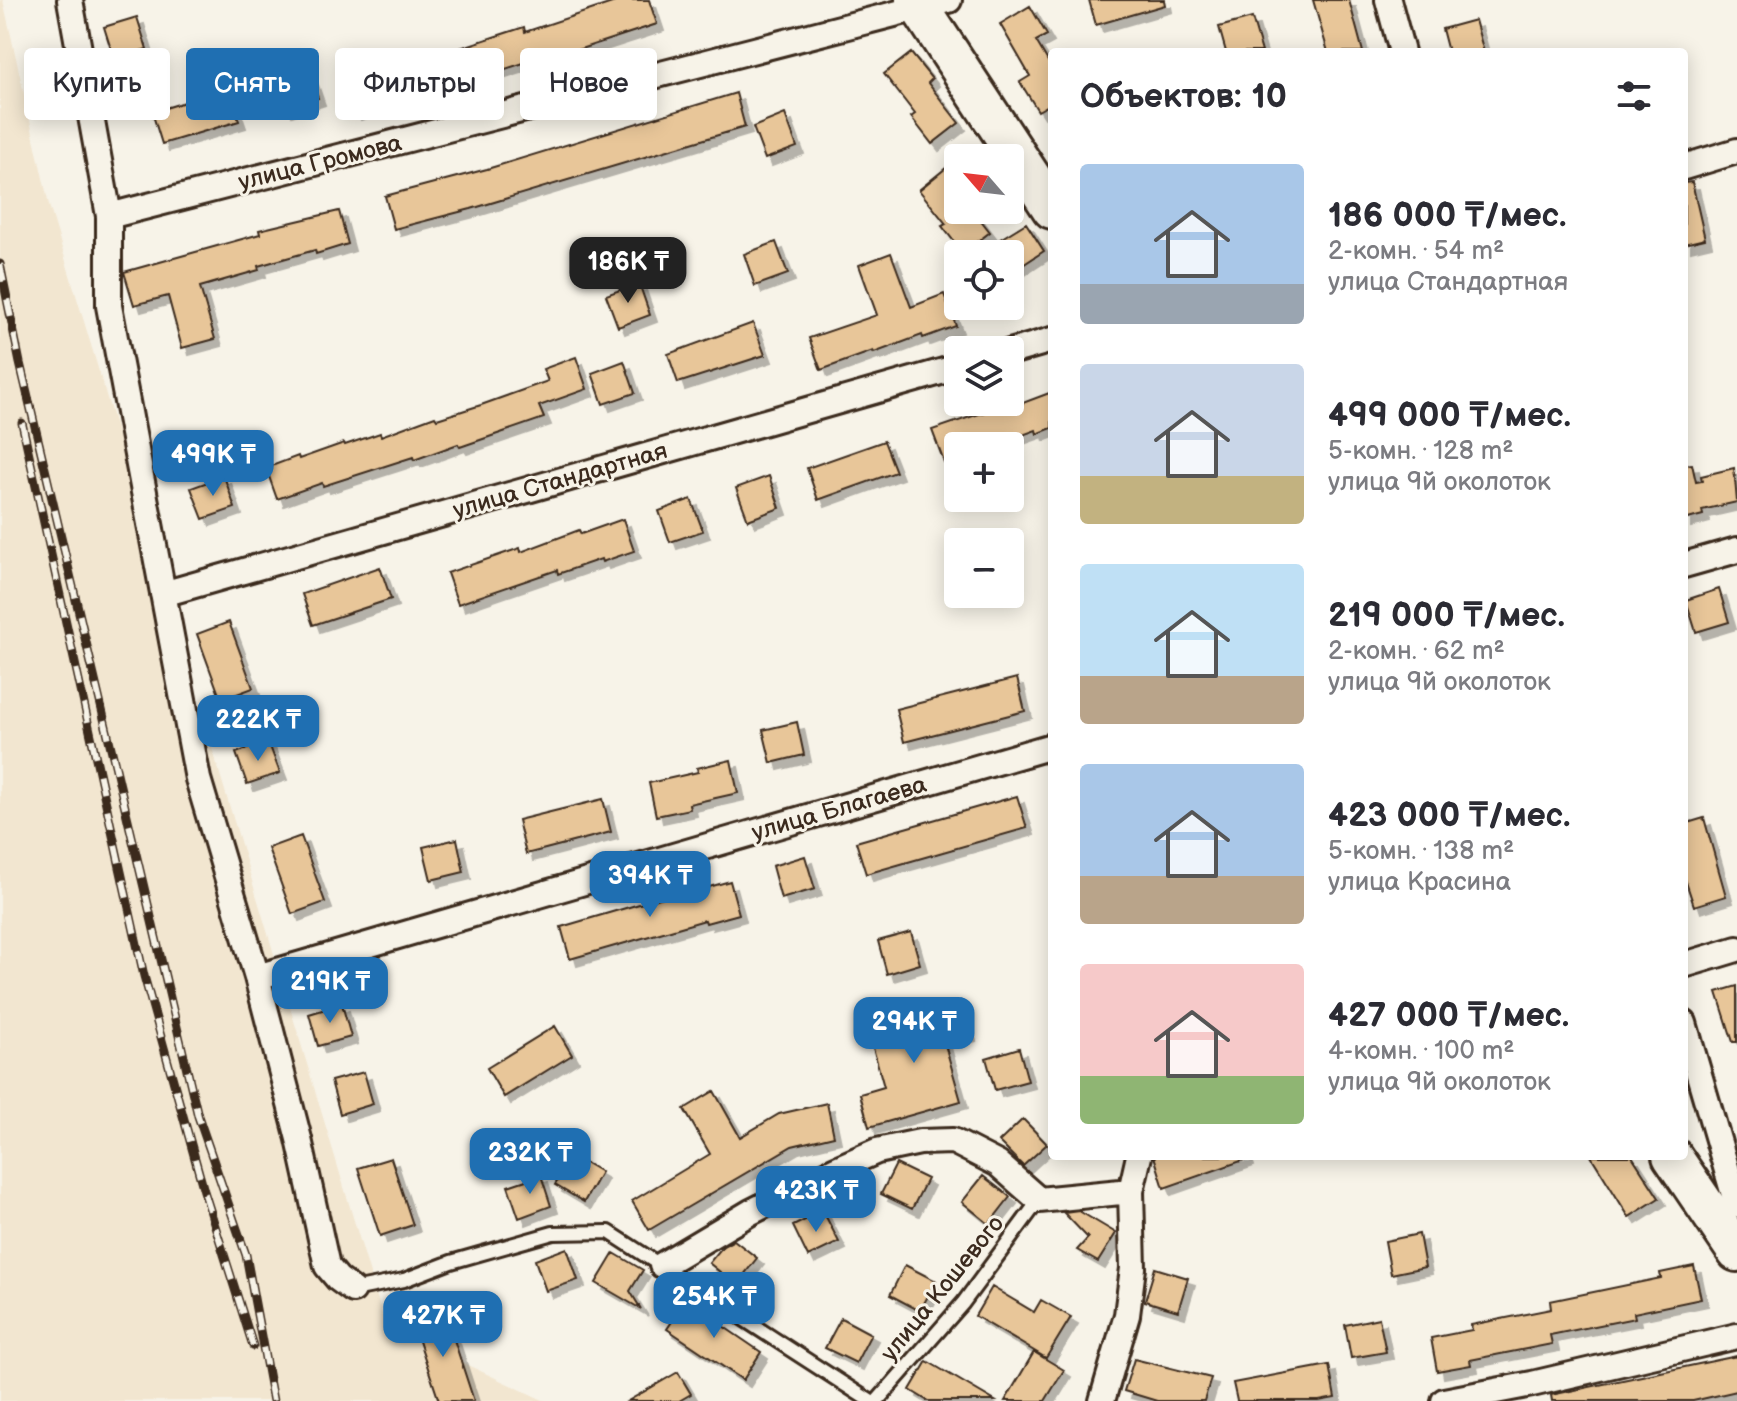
<!DOCTYPE html>
<html lang="ru">
<head>
<meta charset="utf-8">
<style>
  :root { --surface:#fff; --page:#f7f7f7; --text:#2b2b33; --muted:#7c7c81; --accent:#1f6fb2 }
  body { margin:0; font-family:"Balsamiq Sans",sans-serif; background:var(--page); color:var(--text); height:100vh; display:flex; flex-direction:column; font-size:30px; white-space:nowrap }
  * { box-sizing:border-box; margin:0 }
  p { font-size:26px; color:var(--muted) }
  .icon { flex:none; width:44px; height:44px; fill:none; stroke:currentColor; stroke-width:2; stroke-linecap:round; stroke-linejoin:round }
  .map { position:relative; flex:1; overflow:hidden }
  .sheet { position:absolute; left:1048px; top:48px; width:640px; height:1112px; display:flex; flex-direction:column; background:var(--surface); border-radius:8px; box-shadow:0 4px 20px #0003 }
  .sheet>* { flex:none }
  .banner { position:absolute; left:24px; top:48px; width:760px; height:72px; display:flex; gap:16px }
  .needle { width:52px; rotate:298deg }
  .tools { position:absolute; left:944px; top:144px; display:grid; gap:16px }
  .tools a { display:grid; place-items:center; width:80px; height:80px; border-radius:8px; background:var(--surface); box-shadow:0 4px 20px #0003; font-size:40px }
  .price { position:absolute; translate:-50% -68px; padding:0 18px; border-radius:16px; background:var(--accent); color:#fff; font-size:26px; line-height:52px; filter:drop-shadow(0 2px 4px #0008) }
  .price::after { content:''; position:absolute; left:50%; top:48px; width:24px; height:18px; margin-left:-12px; background:inherit; clip-path:polygon(0 0,100% 0,50% 100%) }
  .price.on { background:#222; color:#fff }
  ul { padding:0; list-style:none }
  li { display:flex; align-items:center; gap:24px; height:200px; padding:0 32px }
  li span { display:grid; place-items:center; flex:none; width:224px; height:160px; border-radius:8px; color:#555 }
  li>.icon { margin-inline-start:auto }
  span .icon { width:96px; height:96px; fill:#fffc; stroke-width:1 }
  li b { font-size:34px }
  h2 { display:flex; justify-content:space-between; align-items:center; height:96px; padding:0 32px; font-size:34px }
  .chip { padding:0 28px; border-radius:8px; background:var(--surface); box-shadow:0 4px 20px #0003; font-size:28px; line-height:72px }
  .chip.on { background:var(--accent); color:#fff }
  .map>svg:first-child { display:block }
  .built { fill:#f2e6d0 }
  .building { fill:#e8c699; stroke:#3b2a1e; stroke-width:2; filter:url(#shadow) }
  .lines { fill:none; stroke-linecap:round; stroke-linejoin:round }
  .service-casing { stroke:#3b2a1e; stroke-width:18 }
  .minor-casing { stroke:#3b2a1e; stroke-width:30 }
  .primary-casing { stroke:#3b2a1e; stroke-width:44 }
  .service { stroke:#f7f3e8; stroke-width:12 }
  .minor { stroke:#f7f3e8; stroke-width:24 }
  .primary { stroke:#f7f3e8; stroke-width:38 }
  .rail-casing { stroke:#3b2a1e; stroke-width:9 }
  .rail { stroke:#f7f3e8; stroke-width:6; stroke-dasharray:18; stroke-linecap:butt }
  .labels { text-anchor:middle; stroke-width:6; stroke-linejoin:round; paint-order:stroke }
  .street-label { font-size:24px; fill:#3b2a1e; stroke:#f7f3e8 }
</style>
</head>
<body>
<div class="map">
<svg width="1737" height="1401" viewBox="0 0 1737 1401">
  <defs>
    <filter id="shadow"><feDropShadow dx="7" dy="7" stdDeviation="0" flood-color="#0004"/></filter>
  </defs>
  <rect width="100%" height="100%" fill="#f7f3e8"/>
  <filter id="ink" filterUnits="userSpaceOnUse"><feTurbulence type="fractalNoise" baseFrequency=".0125" numOctaves="2"/><feDisplacementMap in="SourceGraphic" scale="16" xChannelSelector="R" yChannelSelector="G"/><feConvolveMatrix kernelMatrix="1 2 1 2 8 2 1 2 1" color-interpolation-filters="sRGB"/></filter>
  <g filter="url(#ink)">
    <!-- built -->
    <path class="built" d="M0,0H3L49,205L386,1327L545,1401H0Z"/>
    <!-- building -->
    <path class="building" d="M621,0H649L657,24L559,56L557,52L414,99L412,94L354,113L344,80L377,70L378,75L524,27L525,32Z
      M1089,0H1164L1165,5L1096,25Z
      M1313,0H1349L1363,52H1328Z
      M1030,6L1047,35L1036,41L1052,68V103L1038,111L1020,82L1030,76L1000,24Z
      M137,17L147,49L114,59L104,27Z
      M1252,18L1262,52H1226L1219,27Z
      M1475,20L1484,52H1448L1442,29Z
      M911,53L932,79L928,83L959,123L932,144L911,117L915,114L884,74Z
      M307,66L318,98L285,109L274,76Z
      M228,89L239,121L162,144L152,112Z
      M736,93L745,127L471,209L394,229L385,196L487,169Z
      M785,114L797,147L765,159L753,127Z
      M946,168L958,183V210H973L990,232L963,253L942,226L946,224L919,190Z
      M1692,182L1705,239L1684,244V183Z
      M339,211L348,244L316,254L315,250L258,266L259,270L200,287L215,339L182,348L168,296L134,305L124,272L260,234L259,230Z
      M1026,223L1044,251L1015,270L1010,262V254H1005L997,241Z
      M776,242L788,274L755,286L744,254Z
      M891,253L911,307L944,294L956,326L923,338L922,335L874,353L873,351L821,370L809,338L877,315L859,265Z
      M639,283L650,315L618,327L606,295Z
      M753,323L765,355L678,383L668,354Z
      M576,357L587,389L539,406L544,418L460,447L458,444L414,460L413,457L323,486L322,483L277,499L266,468L298,456L299,459L344,443L345,445L380,433L381,436L435,416L437,419L481,405L548,381L543,369Z
      M624,361L635,393L603,404L592,373Z
      M1052,392V428L1037,434L1036,430L992,446H958V457L944,462L932,430L1014,402L1015,406Z
      M884,441L896,472L818,500L807,468Z
      M1692,464L1696,482L1702,481L1701,476L1734,468L1737,502L1702,510L1703,515L1684,520V465Z
      M224,476L235,508L203,519L191,488Z
      M769,476L780,508L748,520L736,488Z
      M691,499L703,531L670,542L659,511Z
      M623,519L634,551L602,562L601,559L558,574L557,570L458,604L447,573L520,548L521,552L579,530L581,534Z
      M380,567L391,599L313,625L302,594Z
      M1719,589L1729,622L1696,632L1686,600Z
      M229,622L253,688L221,700L197,634Z
      M1017,678L1025,711L904,742L896,709Z
      M797,722L804,755L771,763L763,730Z
      M268,741L280,773L247,784L236,753Z
      M731,760L738,793L689,804L690,809L656,816L649,783L698,772L697,768Z
      M1017,796L1027,828L866,874L856,842Z
      M603,799L611,832L526,854L518,820Z
      M1704,818L1726,896L1694,906L1684,876V824Z
      M301,836L325,902L292,914L268,848Z
      M457,839L464,872L431,880L423,847Z
      M805,856L815,889L781,899L772,866Z
      M730,881L739,914L706,923L705,920L570,959L561,927L687,890L688,893Z
      M911,932L920,964L887,974L878,941Z
      M1737,986V1042H1733L1717,992Z
      M960,1001L969,1034L944,1041L961,1101L869,1127L860,1094L884,1087L868,1030Z
      M342,1004L351,1037L318,1046L309,1014Z
      M555,1026L572,1055L504,1097L487,1068Z
      M1019,1048L1028,1081L995,1090L986,1058Z
      M364,1072L373,1104L340,1114L331,1081Z
      M714,1091L740,1137L779,1114L827,1103L834,1136L792,1146L649,1230L632,1201L710,1154L684,1109Z
      M1023,1119L1047,1144L1023,1166L999,1142Z
      M572,1155L601,1172L584,1202L555,1185Z
      M1154,1156H1246L1247,1159L1164,1188Z
      M1591,1156H1632L1659,1198L1629,1217Z
      M391,1158L413,1225L380,1236L358,1168Z
      M896,1164L927,1179L912,1209L881,1194Z
      M541,1175L551,1206L519,1218L508,1186Z
      M983,1176L1010,1197L989,1224L962,1202Z
      M823,1211L839,1242L808,1257L793,1226Z
      M1079,1211L1116,1233L1098,1262L1077,1250L1088,1238L1064,1213Z
      M1419,1234L1425,1267L1391,1274L1385,1241Z
      M734,1240L757,1258L736,1285L709,1263L723,1246Z
      M567,1248L578,1280L546,1291L535,1260Z
      M614,1253L643,1270L630,1291L641,1309L596,1283Z
      M905,1265L936,1281L920,1311L890,1295Z
      M1694,1266L1701,1299L1634,1313L1635,1318L1550,1335L1552,1344L1470,1360L1471,1365L1437,1371L1431,1338L1472,1330L1471,1325L1551,1309L1550,1301L1661,1278L1660,1273Z
      M1155,1268L1188,1278L1178,1311L1145,1301Z
      M992,1287L1034,1312L1041,1300L1071,1317L1046,1358L975,1316Z
      M686,1301L761,1352L743,1380L667,1329Z
      M445,1312L474,1401H439L413,1323Z
      M841,1318L871,1334L856,1363L825,1348Z
      M1379,1318L1386,1352L1351,1358L1345,1325Z
      M1034,1352L1064,1370L1045,1401H1005Z
      M1737,1356V1391L1693,1401H1552L1551,1395Z
      M1134,1359L1211,1378L1204,1401H1157L1124,1391Z
      M927,1361L995,1401H928L910,1390Z
      M1329,1365L1335,1398L1319,1401H1237L1233,1383Z
      M678,1372L691,1394L679,1401H628Z"/>
    <g class="lines">
      <!-- service casing -->
      <g class="service-casing">
        <path id="service" d="M353,1290L404,1280L451,1262L553,1233L609,1232L870,1401
          M877,1401L963,1303L1039,1200"/>
      </g>
      <!-- minor casing -->
      <g class="minor-casing">
        <path id="minor" d="M70,0L109,216V306L198,779L257,977L299,1139L327,1266L338,1279L353,1290
          M1388,0L1402,52
          M1684,167L1737,151
          M109,216L949,0
          M1010,352L1052,340
          M1684,565L1737,550
          M163,594L958,367
          M1684,965L1737,949
          M257,977L1052,746
          M1684,1023L1737,1205
          M662,1265L751,1212L836,1169L877,1151L920,1142L953,1141L998,1164L1039,1200L1131,1191L1139,1156
          M1102,1401L1127,1315L1133,1268L1131,1191
          M1444,1401L1532,1384L1737,1336"/>
      </g>
      <!-- primary casing -->
      <g class="primary-casing">
        <path id="primary" d="M915,0L1052,209
          M1672,1156L1737,1252"/>
      </g>
      <!-- service -->
      <use href="#service" class="service"/>
      <!-- minor -->
      <use href="#minor" class="minor"/>
      <!-- primary -->
      <use href="#primary" class="primary"/>
      <!-- rail casing -->
      <g class="rail-casing">
        <path id="rail" d="M0,264L20,363L198,1116L246,1255L273,1401
          M22,423L144,976L204,1191L253,1346"/>
      </g>
      <!-- rail -->
      <use href="#rail" class="rail"/>
    </g>
  </g>
  <g class="labels">
    <!-- street labels -->
    <g class="street-label">
      <text transform="translate(320 162) rotate(-14)" y="8">улица Громова</text>
      <text transform="translate(560 480) rotate(-16)" y="8">улица Стандартная</text>
      <text transform="translate(839 808) rotate(-16)" y="8">улица Благаева</text>
      <text transform="translate(942 1288) rotate(-51)" y="8">улица Кошевого</text>
    </g>
  </g>
</svg>
<div class="tools">
<a><svg class="needle" viewBox="-14 -14 28 28"><path d="M0-13l5 13h-10z" fill="#e53935"/><path d="M0 13l5-13h-10z" fill="#7c7c81"/></svg></a>
<a><svg class="icon" aria-label="locate" viewBox="0 0 24 24"><circle cx="12" cy="12" r="6"/><path d="M12 2v4M12 18v4M2 12h4M18 12h4"/></svg></a>
<a><svg class="icon" aria-label="layers" viewBox="0 0 24 24"><path d="M12 4l9 5-9 5-9-5zM3 14l9 5 9-5"/></svg></a>
<a>+</a>
<a>−</a>
</div>
<b class="price on" style="left:628px;top:305px">186K ₸</b>
<b class="price" style="left:213px;top:498px">499K ₸</b>
<b class="price" style="left:258px;top:763px">222K ₸</b>
<b class="price" style="left:650px;top:919px">394K ₸</b>
<b class="price" style="left:330px;top:1025px">219K ₸</b>
<b class="price" style="left:914px;top:1065px">294K ₸</b>
<b class="price" style="left:530px;top:1196px">232K ₸</b>
<b class="price" style="left:816px;top:1234px">423K ₸</b>
<b class="price" style="left:714px;top:1340px">254K ₸</b>
<b class="price" style="left:443px;top:1359px">427K ₸</b>
<div class="banner">
<a class="chip">Купить</a>
<a class="chip on">Снять</a>
<a class="chip">Фильтры</a>
<a class="chip">Новое</a>
</div>
<section class="sheet">
<h2>Объектов: 10<svg class="icon" aria-label="filters" viewBox="0 0 24 24"><path d="M4 7h16M4 17h16"/><circle cx="9" cy="7" r="2"/><circle cx="15" cy="17" r="2"/></svg></h2>
<ul>
<li><span style="background:linear-gradient(#a9c7e8 75%,#9aa5b1 0)"><svg class="icon" aria-label="home" viewBox="0 0 24 24"><path d="M3 11l9-7 9 7M6 9v11h12V9"/></svg></span><div><b>186 000 ₸/мес.</b><p>2-комн. · 54 m²</p><p>улица Стандартная</p></div></li>
<li><span style="background:linear-gradient(#c9d6e8 70%,#c2b280 0)"><svg class="icon" aria-label="home" viewBox="0 0 24 24"><path d="M3 11l9-7 9 7M6 9v11h12V9"/></svg></span><div><b>499 000 ₸/мес.</b><p>5-комн. · 128 m²</p><p>улица 9й околоток</p></div></li>
<li><span style="background:linear-gradient(#bfe0f5 70%,#b9a48a 0)"><svg class="icon" aria-label="home" viewBox="0 0 24 24"><path d="M3 11l9-7 9 7M6 9v11h12V9"/></svg></span><div><b>219 000 ₸/мес.</b><p>2-комн. · 62 m²</p><p>улица 9й околоток</p></div></li>
<li><span style="background:linear-gradient(#a9c7e8 70%,#b9a48a 0)"><svg class="icon" aria-label="home" viewBox="0 0 24 24"><path d="M3 11l9-7 9 7M6 9v11h12V9"/></svg></span><div><b>423 000 ₸/мес.</b><p>5-комн. · 138 m²</p><p>улица Красина</p></div></li>
<li><span style="background:linear-gradient(#f6c9c9 70%,#8fb573 0)"><svg class="icon" aria-label="home" viewBox="0 0 24 24"><path d="M3 11l9-7 9 7M6 9v11h12V9"/></svg></span><div><b>427 000 ₸/мес.</b><p>4-комн. · 100 m²</p><p>улица 9й околоток</p></div></li>
</ul>
</section>
</div>
</body>
</html>
